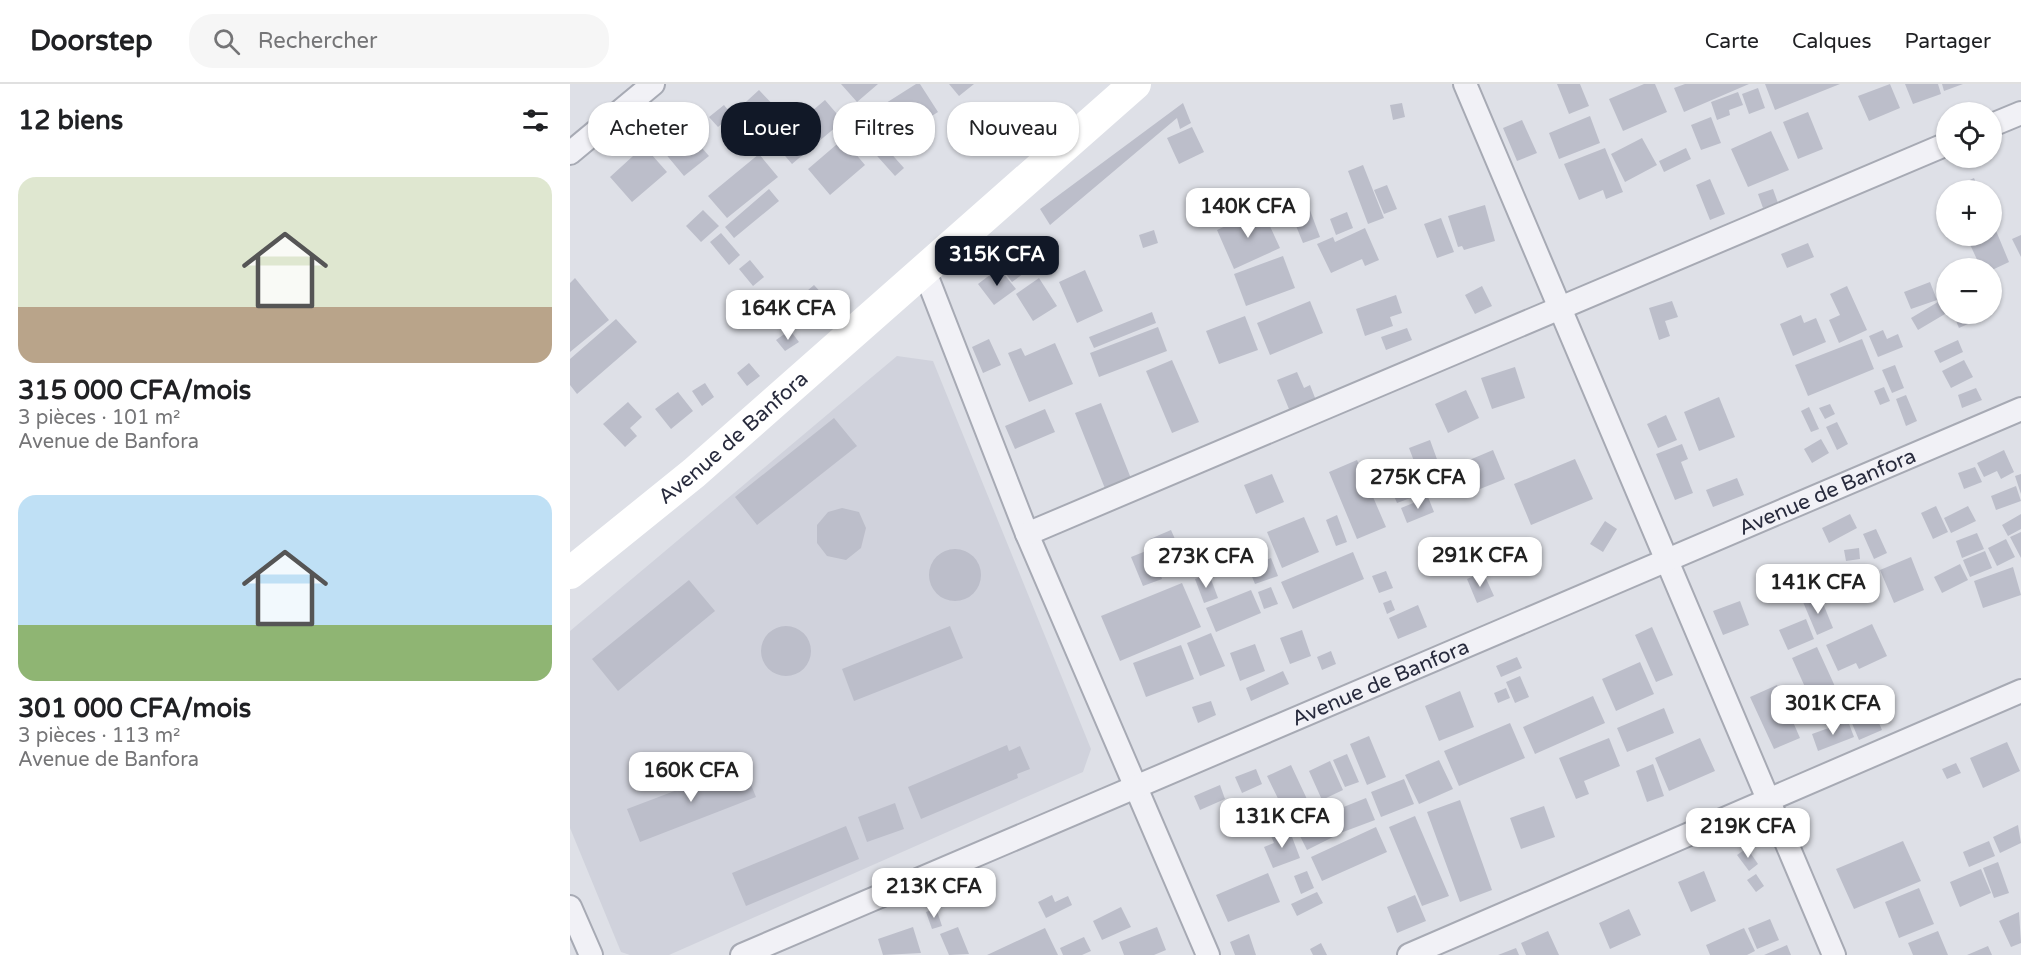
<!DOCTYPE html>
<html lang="fr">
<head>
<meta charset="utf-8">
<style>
  :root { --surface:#fff; --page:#f6f6f6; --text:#202124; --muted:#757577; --line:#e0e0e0; --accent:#111827 }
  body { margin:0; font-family:"Varela Round",sans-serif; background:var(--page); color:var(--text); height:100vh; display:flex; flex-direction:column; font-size:22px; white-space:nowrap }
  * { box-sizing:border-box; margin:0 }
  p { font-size:20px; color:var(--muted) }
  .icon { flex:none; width:33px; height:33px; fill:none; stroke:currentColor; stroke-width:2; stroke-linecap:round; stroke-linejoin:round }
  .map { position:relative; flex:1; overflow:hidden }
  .details { display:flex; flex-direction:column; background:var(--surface); width:570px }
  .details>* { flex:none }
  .top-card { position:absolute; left:18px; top:18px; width:570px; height:54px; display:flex; gap:12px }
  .tools { position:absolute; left:1366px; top:18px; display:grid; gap:12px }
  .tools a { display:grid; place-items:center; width:66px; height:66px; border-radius:50%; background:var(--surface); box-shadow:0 2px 4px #0004; font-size:30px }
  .price { position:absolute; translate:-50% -51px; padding:0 14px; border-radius:12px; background:#fff; color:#222; font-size:20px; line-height:39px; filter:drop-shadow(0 2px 3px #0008) }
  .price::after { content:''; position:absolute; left:50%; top:36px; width:18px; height:14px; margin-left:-9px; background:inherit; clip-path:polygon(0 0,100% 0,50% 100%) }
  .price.on { background:var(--accent); color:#fff }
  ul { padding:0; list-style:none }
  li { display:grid; align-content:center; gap:12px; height:318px; padding:0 18px }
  li span { display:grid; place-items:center; height:186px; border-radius:18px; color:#555 }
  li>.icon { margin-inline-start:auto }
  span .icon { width:108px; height:108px; fill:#fffc; stroke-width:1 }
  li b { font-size:26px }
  h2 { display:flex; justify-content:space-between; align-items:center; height:72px; padding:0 18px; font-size:26px }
  .pill { padding:0 21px; border-radius:24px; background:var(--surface); box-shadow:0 2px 4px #0004; font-size:21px; line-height:54px }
  .pill.on { background:var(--accent); color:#fff }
  header { display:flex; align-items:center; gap:36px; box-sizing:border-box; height:84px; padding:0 30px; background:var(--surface); border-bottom:2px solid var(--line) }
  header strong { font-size:28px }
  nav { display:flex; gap:33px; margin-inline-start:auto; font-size:21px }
  .search { width:420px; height:54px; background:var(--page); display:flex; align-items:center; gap:15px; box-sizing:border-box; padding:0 21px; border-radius:24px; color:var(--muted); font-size:22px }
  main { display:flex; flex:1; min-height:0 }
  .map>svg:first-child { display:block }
  .built { fill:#d0d2dc }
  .building { fill:#bcbeca }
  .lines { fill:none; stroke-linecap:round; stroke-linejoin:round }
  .minor-casing { stroke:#a7aab4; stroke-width:26 }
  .minor { stroke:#f1f1f6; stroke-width:22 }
  .secondary { stroke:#fff; stroke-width:32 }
  .labels { text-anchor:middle; stroke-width:5; stroke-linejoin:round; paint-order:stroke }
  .street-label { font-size:21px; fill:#282b3d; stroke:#eeeff5 }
</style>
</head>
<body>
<header>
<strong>Doorstep</strong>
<div class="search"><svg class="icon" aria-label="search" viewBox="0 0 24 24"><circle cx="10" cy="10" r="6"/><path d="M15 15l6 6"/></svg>Rechercher</div>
<nav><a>Carte</a><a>Calques</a><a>Partager</a></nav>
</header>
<main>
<section class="details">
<h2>12 biens<svg class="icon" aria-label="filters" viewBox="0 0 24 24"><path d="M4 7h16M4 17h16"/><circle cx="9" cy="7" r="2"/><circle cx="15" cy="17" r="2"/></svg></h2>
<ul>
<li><span style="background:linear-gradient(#dfe7d0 70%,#b9a48a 0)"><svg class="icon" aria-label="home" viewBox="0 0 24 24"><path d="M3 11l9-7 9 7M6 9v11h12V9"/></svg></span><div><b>315 000 CFA/mois</b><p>3 pièces · 101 m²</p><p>Avenue de Banfora</p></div></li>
<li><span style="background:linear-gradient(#bfe0f5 70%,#8fb573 0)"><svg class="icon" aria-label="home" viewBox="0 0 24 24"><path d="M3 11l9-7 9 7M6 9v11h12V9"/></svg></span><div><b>301 000 CFA/mois</b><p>3 pièces · 113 m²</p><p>Avenue de Banfora</p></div></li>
</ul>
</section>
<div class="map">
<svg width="1451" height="871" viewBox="0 0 1451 871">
  <rect width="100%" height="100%" fill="#dee0e7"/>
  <!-- built -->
  <path class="built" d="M327,272L363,277L521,665L513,688L99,871H60L51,868L0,744V547Z"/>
  <!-- building -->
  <path class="building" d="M271,0H308L287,18Z
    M346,0H350L368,28L324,56L305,26Z
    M379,0H404L389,12Z
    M987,0H1010L1019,22L999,30Z
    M1074,0H1085L1097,28L1053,47L1039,15Z
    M1115,0H1179L1114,28L1104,4Z
    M1195,0H1270L1205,26Z
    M1320,0L1330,24L1299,37L1288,12Z
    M1335,0H1368L1371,10L1343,20Z
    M1372,0H1393L1374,7Z
    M1188,4L1195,24L1179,30L1172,10Z
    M189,6L213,31L190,53L166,27Z
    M1168,8L1173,21L1159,26L1160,31L1147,36L1141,18Z
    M255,16L273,37L222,80L204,59Z
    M613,19L621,39L610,45L607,34L480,141L470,125Z
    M832,19L835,33L823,36L820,21Z
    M154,21L162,31L148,43L139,33Z
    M1238,28L1253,65L1228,75L1213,38Z
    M1020,32L1030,59L989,75L979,49Z
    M1141,33L1151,59L1131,66L1121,41Z
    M952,36L967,69L947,77L933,44Z
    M622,43L634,68L609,80L597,54Z
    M1201,47L1219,86L1178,103L1161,65Z
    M118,48L139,72L114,92L94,68Z
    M1072,54L1087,81L1055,98L1041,70Z
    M273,55L295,81L260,111L238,85Z
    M309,56L334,84L325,92L300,64Z
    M74,62L97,88L62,118L40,93Z
    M1035,64L1053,108L1036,115L1033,106L1009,116L994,80Z
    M1116,64L1121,75L1094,88L1089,77Z
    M189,70L208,93L157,134L138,112Z
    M793,81L814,134L798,140L778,87Z
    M1404,94L1409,106H1379Z
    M1140,95L1155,130L1140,136L1126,101Z
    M817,101L827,125L814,130L804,106Z
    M199,105L209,117L164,154L155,143Z
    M1203,105L1208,119L1193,124L1188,110Z
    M738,121L750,153L733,159L720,127Z
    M915,121L925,157L894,166L892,162L888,163L878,132Z
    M692,125L710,164L664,185L647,146Z
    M133,126L149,142L131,158L116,142Z
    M777,128L783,144L766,151L760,135Z
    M871,134L884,168L867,174L854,140Z
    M1422,137L1439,178L1422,186L1411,184L1396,152H1422Z
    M795,144L809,176L795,182L792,175L761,189L747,160L763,153L765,158Z
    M584,146L588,159L573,164L569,151Z
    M151,149L170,171L159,181L140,158Z
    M1451,151V173L1442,155Z
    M1238,159L1244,173L1217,184L1211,170Z
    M456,171L464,182L442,198L430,182L440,174L444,179Z
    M713,172L725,204L676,222L664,190Z
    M180,176L194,193L183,202L169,185Z
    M429,184L446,205L424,221L408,200Z
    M515,186L533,227L507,239L489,198Z
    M5,194L39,236L0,268V199Z
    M469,194L487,222L463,237L446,210Z
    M1360,198L1367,216L1341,225L1334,208Z
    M244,201L256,214L235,232L223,219Z
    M912,202L922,222L905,230L895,211Z
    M1277,202L1297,246L1269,259L1259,236L1270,231L1260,210Z
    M826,211L832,229L820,233L823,242L795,252L786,225Z
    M740,217L753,249L700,271L687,239Z
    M1102,217L1108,233L1095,237L1100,252L1089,256L1079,224Z
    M1368,218L1375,230L1348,246L1341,234Z
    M582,228L586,239L524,264L519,253Z
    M1383,230H1420L1389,244Z
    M1231,231L1234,239L1246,234L1256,258L1223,272L1210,240Z
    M675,232L688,266L649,280L636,247Z
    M46,235L67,258L7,310L0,301V275Z
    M588,243L597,267L529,293L520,269Z
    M837,244L842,256L816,266L811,253Z
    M220,246L229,258L215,267L206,256Z
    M1313,246L1317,255L1328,250L1333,263L1308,273L1299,252Z
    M419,255L431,281L413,289L402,263Z
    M1292,255L1304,285L1238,312L1225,281Z
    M1388,256L1393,268L1370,279L1364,267Z
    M485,259L503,300L459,318L438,269L451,264L455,272Z
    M602,276L629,338L602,349L576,287Z
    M1394,276L1403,293L1381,304L1372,287Z
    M179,279L190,292L177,302L167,289Z
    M1325,281L1334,304L1322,309L1312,286Z
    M945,283L955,314L922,325L911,294Z
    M727,288L734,304L740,301L747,319L721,330L707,296Z
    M135,299L144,313L132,322L122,307Z
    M1314,303L1320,317L1310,321L1304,307Z
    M1406,304L1412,316L1392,324L1388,311Z
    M896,306L909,334L878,349L865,320Z
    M108,308L123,327L101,345L85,325Z
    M1336,311L1347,337L1336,342L1326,315Z
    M1149,313L1165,353L1129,367L1114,328Z
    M58,318L72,333L60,344L67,352L55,363L33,340Z
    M531,319L562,397L536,407L505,329Z
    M1260,320L1265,330L1255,335L1249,324Z
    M1239,323L1249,345L1241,348L1231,327Z
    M475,325L485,348L445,365L435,342Z
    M1096,331L1107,356L1088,364L1077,340Z
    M264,334L287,362L187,441L165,413Z
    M1267,338L1278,360L1267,366L1256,343Z
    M1251,355L1259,369L1242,379L1234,365Z
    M860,356L868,378L847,385L839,364Z
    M1112,360L1118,375L1111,378L1123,409L1105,416L1086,370Z
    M923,366L935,395L890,413L878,385Z
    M1434,366L1444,388L1431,395L1427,387L1414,393L1407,379Z
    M1005,375L1023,415L961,441L944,400Z
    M787,376L816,443L787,455L759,388Z
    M1405,383L1412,398L1394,405L1388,389Z
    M702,390L714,418L686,430L674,401Z
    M1451,390V410L1445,392Z
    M848,394L854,409L827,419L821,405Z
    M1167,394L1174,411L1143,423L1136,406Z
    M1446,402L1451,417L1426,426L1421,412Z
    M858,413L864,428L837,439L831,424Z
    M1366,422L1378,448L1363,455L1351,429Z
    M1398,422L1406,437L1381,449L1374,434Z
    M272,424L289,428L296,444L291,464L276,476L257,472L247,459V441L258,428Z
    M1280,430L1287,444L1259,459L1252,444Z
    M1451,430V445L1438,452L1432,441Z
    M767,431L777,458L766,462L756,436Z
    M734,433L749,468L712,484L697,448Z
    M1035,437L1047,445L1033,468L1020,460Z
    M1306,445L1317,469L1304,475L1293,450Z
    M601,446L612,471L591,480L580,455Z
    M1451,448V474L1440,453Z
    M1407,449L1414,465L1392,474L1386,457Z
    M1436,455L1445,473L1427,482L1418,464Z
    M1289,464L1290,475L1276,477L1274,466Z
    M359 491a26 26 0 1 1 52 0a26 26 0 1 1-52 0Z
    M581,465L592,495L573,502L561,473Z
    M1415,467L1422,484L1400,493L1393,476Z
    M783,468L794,495L723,525L711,498Z
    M1341,473L1354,506L1324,519L1310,486Z
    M701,474L708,492L685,500L678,483Z
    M1390,480L1398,496L1372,509L1364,493Z
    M1443,483L1451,511L1413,524L1404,497Z
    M816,487L823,504L809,509L802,492Z
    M913,488L924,512L907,519L897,495Z
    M639,490L648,514L634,519L625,495Z
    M119,496L145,527L48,607L22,575Z
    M612,499L631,543L550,577L531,532Z
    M701,503L708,520L694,525L688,508Z
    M681,506L691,529L646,548L636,524Z
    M1250,512L1263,544L1247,551L1233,518Z
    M821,516L825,526L817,530L813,519Z
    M1170,517L1179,541L1153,551L1143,527Z
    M848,521L857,543L828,555L819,534Z
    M1236,535L1244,555L1218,566L1209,546Z
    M1302,540L1317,572L1289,585L1286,579L1268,587L1256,561Z
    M380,542L393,574L284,617L272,585Z
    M191 567a25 25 0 1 1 50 0a25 25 0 1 1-50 0Z
    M1082,543L1103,591L1086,598L1065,551Z
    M732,546L741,572L720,580L710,554Z
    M641,549L655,582L630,592L617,559Z
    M685,560L695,587L670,597L660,569Z
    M611,561L624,595L576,613L563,579Z
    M1247,563L1268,609L1243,621L1222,574Z
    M761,567L766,580L752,586L747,573Z
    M947,573L952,584L931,593L926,582Z
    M1070,578L1084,610L1046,627L1032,595Z
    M713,587L719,600L681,617L676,604Z
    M950,592L959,613L945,619L936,598Z
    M1207,601L1230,654L1204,665L1180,613Z
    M1293,602L1312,646L1289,656L1270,611Z
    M936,604L940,614L928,619L924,609Z
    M890,607L904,643L869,657L855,622Z
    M1023,612L1035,639L965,670L953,643Z
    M641,617L646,631L628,639L622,623Z
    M1094,624L1104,649L1057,668L1047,644Z
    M1278,637L1284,653L1248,667L1242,650Z
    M940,639L955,674L889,702L874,667Z
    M799,652L816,693L797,701L780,660Z
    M1039,654L1050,682L1014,697L1019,710L1006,715L989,674Z
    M1130,654L1145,687L1099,707L1085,674Z
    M1437,658L1450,687L1413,704L1400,674Z
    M437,661L439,667L450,662L460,685L447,690L448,694L351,735L338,703Z
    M777,670L789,698L775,703L763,676Z
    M869,676L883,705L849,720L835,691Z
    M760,677L773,706L752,716L739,687Z
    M1386,679L1391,689L1377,695L1372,685Z
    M1083,680L1094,712L1077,718L1066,687Z
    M173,681L186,713L70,758L57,725Z
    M721,681L743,728L720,739L697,692Z
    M686,685L692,700L672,709L665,693Z
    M834,695L844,720L811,733L801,708Z
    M650,701L655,715L630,726L624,712Z
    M796,714L805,736L765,751L756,730Z
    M890,716L922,806L890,818L857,728Z
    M325,719L334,745L297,758L288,733Z
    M974,722L985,753L951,765L940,734Z
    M845,732L879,812L852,822L819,743Z
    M739,735L742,740L754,735L763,753L737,766L725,742Z
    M1448,741L1451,759L1430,769L1423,753Z
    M276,742L289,775L176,822L162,789Z
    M806,743L817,768L752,797L741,773Z
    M719,745L730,774L703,784L694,763L704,759L701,752Z
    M1333,757L1351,797L1284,825L1266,785Z
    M1419,757L1425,772L1399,783L1393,768Z
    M1177,764L1188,780L1179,787L1167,771Z
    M1428,778L1439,809L1424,814L1413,784Z
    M1411,785L1421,809L1390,823L1380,798Z
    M737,787L744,804L731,810L724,792Z
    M1134,787L1146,817L1121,828L1108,798Z
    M698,789L710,818L658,838L646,811Z
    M1186,790L1194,802L1186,808L1177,796Z
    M1349,804L1364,840L1329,854L1315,818Z
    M747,808L753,819L727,832L721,820Z
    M482,811L485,818L498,812L502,821L476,834L468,818Z
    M845,811L856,837L827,849L817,823Z
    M551,823L561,843L532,856L523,837Z
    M366,824L372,842L362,845L356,828Z
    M1059,825L1071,851L1040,865L1029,839Z
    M1449,828L1451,859L1441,863L1429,837Z
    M1200,835L1209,856L1187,865L1178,844Z
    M343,843L351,869L313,871L308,855Z
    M388,843L399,870L379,871L370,850Z
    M587,843L596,866L584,871H554L549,858Z
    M475,844L488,871H417Z
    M1174,844L1185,867L1177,871H1140L1136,861Z
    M978,847L989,871H956L951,859Z
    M1368,847L1378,871H1343L1338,859Z
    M679,850L686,871H665L660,858Z
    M514,853L521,867L512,871H493L490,864Z
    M751,859L757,871H743L740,865Z
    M1217,861L1221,871H1194Z
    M1418,862L1422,871H1397Z
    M946,864L949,871H928Z"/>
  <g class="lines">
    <!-- minor casing -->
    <g class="minor-casing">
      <g id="minor">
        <path d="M895,0L1264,871"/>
        <path d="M1422,41L1451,29"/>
        <path d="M0,69L83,0"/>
        <path d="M355,188L457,450L638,871"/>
        <path d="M457,450L1377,60"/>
        <path d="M0,823L21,871"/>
        <path id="s1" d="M172,871L1451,325"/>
        <path d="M839,871L1451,607"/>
      </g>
    </g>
    <!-- minor -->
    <use href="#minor" class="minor"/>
    <!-- secondary -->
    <path class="secondary" id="s2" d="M0,489L124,389L565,0"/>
  </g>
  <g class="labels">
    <!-- street labels -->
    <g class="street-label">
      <text dy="7" stroke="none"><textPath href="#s2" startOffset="212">Avenue de Banfora</textPath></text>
      <text dy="7" stroke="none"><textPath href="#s1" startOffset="1180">Avenue de Banfora</textPath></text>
      <text dy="7" stroke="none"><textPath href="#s1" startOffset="694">Avenue de Banfora</textPath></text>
    </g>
  </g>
</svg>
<div class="tools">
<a><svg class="icon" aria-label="locate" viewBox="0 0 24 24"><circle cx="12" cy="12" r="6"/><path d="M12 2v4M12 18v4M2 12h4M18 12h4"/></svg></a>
<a>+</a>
<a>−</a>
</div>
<b class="price" style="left:678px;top:155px">140K CFA</b>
<b class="price on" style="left:427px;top:203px">315K CFA</b>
<b class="price" style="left:218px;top:257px">164K CFA</b>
<b class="price" style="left:848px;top:426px">275K CFA</b>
<b class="price" style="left:910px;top:504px">291K CFA</b>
<b class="price" style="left:636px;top:505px">273K CFA</b>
<b class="price" style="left:1248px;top:531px">141K CFA</b>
<b class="price" style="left:1263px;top:652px">301K CFA</b>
<b class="price" style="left:121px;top:719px">160K CFA</b>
<b class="price" style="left:712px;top:765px">131K CFA</b>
<b class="price" style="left:1178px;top:775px">219K CFA</b>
<b class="price" style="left:364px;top:835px">213K CFA</b>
<div class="top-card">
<a class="pill">Acheter</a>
<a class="pill on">Louer</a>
<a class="pill">Filtres</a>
<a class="pill">Nouveau</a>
</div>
</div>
</main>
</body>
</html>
